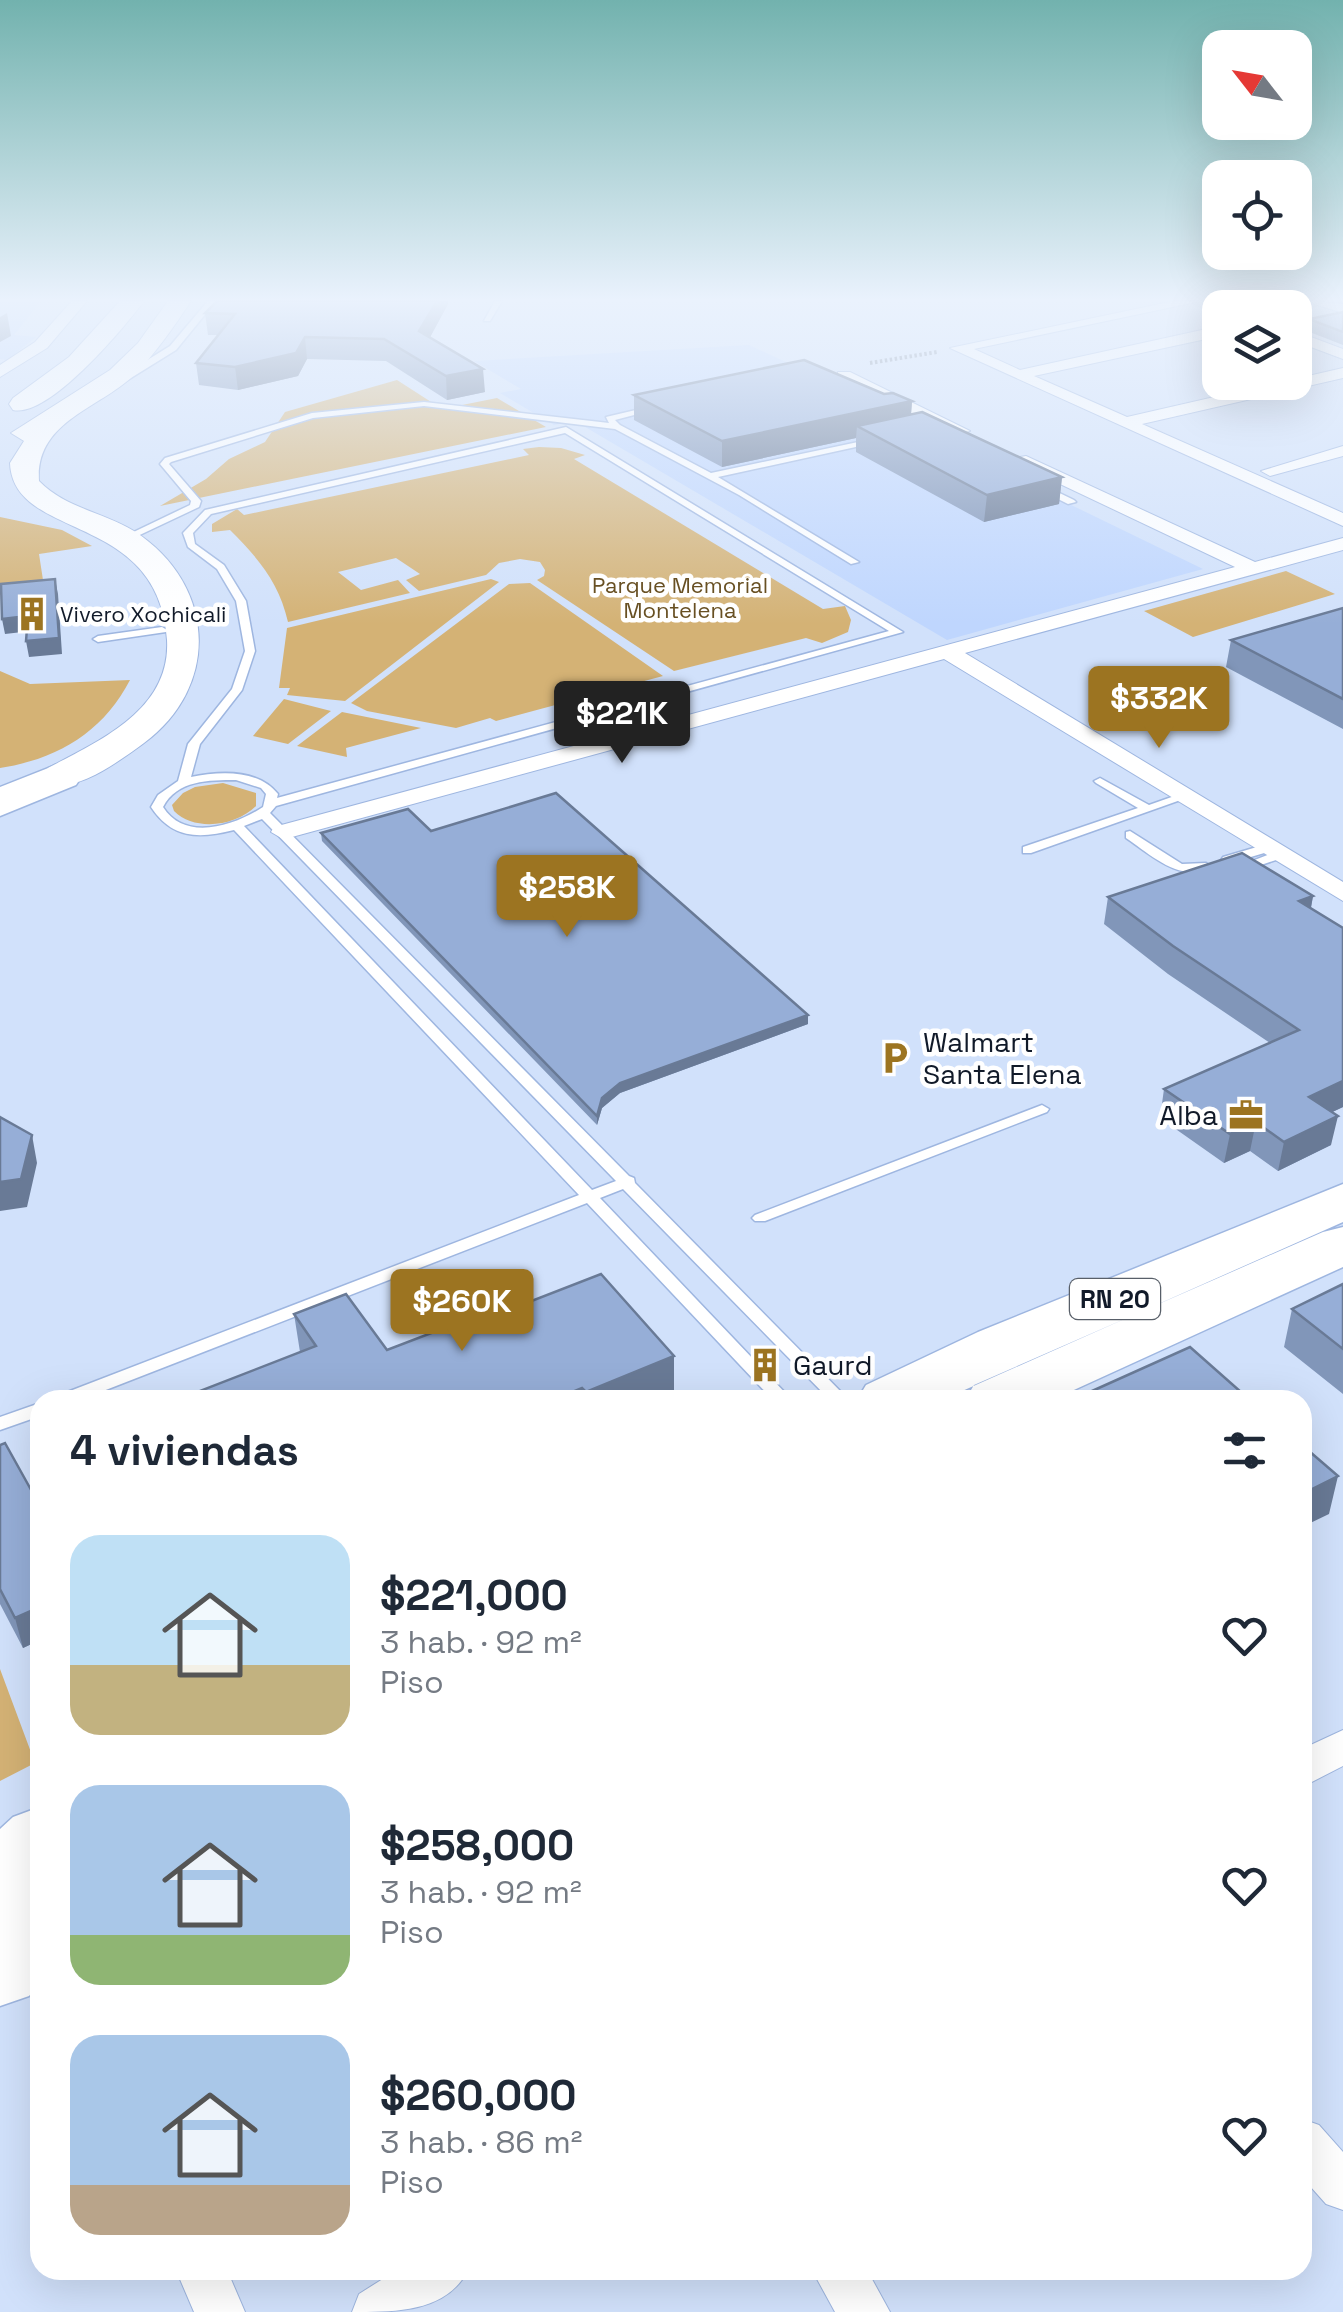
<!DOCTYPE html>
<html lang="es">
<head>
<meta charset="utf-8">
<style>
  :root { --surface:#fff; --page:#f2f2f3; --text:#1f2937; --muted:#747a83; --accent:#9c7421 }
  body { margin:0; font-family:"Space Grotesk",sans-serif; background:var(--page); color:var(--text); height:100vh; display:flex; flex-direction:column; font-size:38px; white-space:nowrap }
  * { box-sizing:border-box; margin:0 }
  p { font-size:32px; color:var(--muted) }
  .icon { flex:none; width:55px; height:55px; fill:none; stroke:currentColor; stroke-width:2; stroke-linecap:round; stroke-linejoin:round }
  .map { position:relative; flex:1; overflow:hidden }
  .sheet { position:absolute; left:30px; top:1390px; width:1282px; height:890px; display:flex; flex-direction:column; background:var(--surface); border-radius:30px; box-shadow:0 10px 40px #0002 }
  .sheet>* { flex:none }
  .needle { width:65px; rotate:301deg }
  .buttons { position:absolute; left:1202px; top:30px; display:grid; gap:20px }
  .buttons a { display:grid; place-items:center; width:110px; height:110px; border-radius:20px; background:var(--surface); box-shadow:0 10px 40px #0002; font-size:50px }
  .price { position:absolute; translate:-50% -85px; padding:0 22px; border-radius:10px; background:var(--accent); color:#fff; font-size:32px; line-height:65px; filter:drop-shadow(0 2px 5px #0008) }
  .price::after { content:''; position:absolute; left:50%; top:60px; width:30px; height:22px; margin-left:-15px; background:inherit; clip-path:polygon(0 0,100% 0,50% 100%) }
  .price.selected { background:#222; color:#fff }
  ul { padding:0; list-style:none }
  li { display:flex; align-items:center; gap:30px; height:250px; padding:0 40px }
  li span { display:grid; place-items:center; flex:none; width:280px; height:200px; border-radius:30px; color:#555 }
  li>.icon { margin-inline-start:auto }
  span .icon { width:120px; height:120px; fill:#fffc; stroke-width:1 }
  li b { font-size:42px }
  h2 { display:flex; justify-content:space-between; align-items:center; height:120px; padding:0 40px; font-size:42px }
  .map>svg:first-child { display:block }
  .built { fill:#bfd6fe }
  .green { fill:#d4b275 }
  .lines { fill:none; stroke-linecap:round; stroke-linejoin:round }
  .lane-casing { stroke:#9eb6e0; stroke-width:3 }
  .street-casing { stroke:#9eb6e0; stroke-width:2 }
  .primary-casing { stroke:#9eb6e0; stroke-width:2 }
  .highway-casing { stroke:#9eb6e0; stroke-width:3 }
  .path { stroke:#758296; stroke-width:4; stroke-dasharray:2.5 2.5; stroke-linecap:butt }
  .lane { fill:#fff; fill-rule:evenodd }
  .street { fill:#fff; fill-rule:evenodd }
  .primary { fill:#fff; fill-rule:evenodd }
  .highway { fill:#fff; fill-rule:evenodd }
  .wall { fill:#8196b9 }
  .shaded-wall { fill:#697a96 }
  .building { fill:#96aed7; stroke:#697a96; stroke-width:2.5 }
  .labels { text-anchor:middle; stroke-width:9; stroke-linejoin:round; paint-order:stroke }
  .far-park-label { font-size:22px; fill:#685023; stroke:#fff }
  .far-poi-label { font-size:22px; fill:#111a29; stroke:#fff; text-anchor:start }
  .shield { fill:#fff; stroke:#585f69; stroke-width:2.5 }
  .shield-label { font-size:25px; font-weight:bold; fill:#111a29 }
  .poi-label { font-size:28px; fill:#111a29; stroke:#fff; text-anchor:start }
</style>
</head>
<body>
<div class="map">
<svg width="1343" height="2312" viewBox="0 0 1343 2312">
  <rect width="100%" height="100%" fill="#d1e1fb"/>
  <!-- built -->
  <path class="built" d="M0,301H41L14,335L36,337L7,360L0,359Z
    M749,345L836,385L921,432L1203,569L947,640L575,421L554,425L500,393L521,389L474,361Z"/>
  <!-- green -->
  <path class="green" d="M397,380L442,409L497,398L546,427L160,506L206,479L229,459L265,442L285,412Z
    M539,447L561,448L585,455L574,459L823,609L845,606L851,620L848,632L822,643L806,638L674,671L537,580L544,576L545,570L540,562L520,559L499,563L486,575L419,591L406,580L420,574L396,558L338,572L361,590L398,580L410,593L288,622C279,582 258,558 230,530L212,532V524L237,509L244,515L529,455L523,449Z
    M0,517L62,530L92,546L39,554L43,580L20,583L0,595Z
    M1286,571L1335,594L1193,637L1144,611Z
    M491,579L499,582L345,701L287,695L290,688H279L287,628Z
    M530,583L663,676L496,721L490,718L456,728L367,711L351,703L509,584Z
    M0,671L30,684L130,680C103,732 58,759 0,768Z
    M284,699L331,711L288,744L253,736Z
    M342,712L421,728L346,748L347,757L297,746Z
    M223,783L256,793V806C236,826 195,832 174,811L172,805L183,793L195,787Z
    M0,1669L35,1763L0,1781Z"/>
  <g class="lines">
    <!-- lane casing -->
    <g class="lane-casing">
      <path id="lane" d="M208,301H216L176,350L126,381H120V377L170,346Z
        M495,301H502L490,321H484Z
        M424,402L609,423L606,417L657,405V409L615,420L620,425L711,473L877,438L878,440L874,443L718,477L859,562L851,564L739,495L615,429L424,406L313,418L171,462L169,464L201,501L199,507L127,541L119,539L190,505L191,501L160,464L165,458L312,413Z
        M566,427L903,632L276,806L270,813L629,1176L634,1178L635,1183L849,1400H830L623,1189L600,1198L792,1400H773L587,1203L80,1400H54L57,1396L579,1195L234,830C199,839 172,839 151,807L158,795L178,781L188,744L232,689L245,651L236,601L217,569L188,547L183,533L205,510ZM565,433L889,631L277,798L278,794C258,769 220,771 191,777L200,744L242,690L255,651L246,601L224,565L195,544L193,533L211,514ZM236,780L261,788L266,794L263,807C234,826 185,842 163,807C177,780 209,780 236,780ZM262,819L616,1181L592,1190L244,826Z
        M1043,485L1074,500L1076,502L1068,504L1040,490L1038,488Z
        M162,627L167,630L166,632L98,642L93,639L98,636Z
        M1100,778L1149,805L1183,793L1189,797L1031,853H1023V847L1138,808L1096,783L1094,781Z
        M1130,831L1182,864L1206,863L1212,867C1181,884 1151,855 1126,838V832Z
        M1267,844L1273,848L1271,851L1227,864L1221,860L1223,857Z
        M1278,851L1282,852V858L1240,872L1234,868Z
        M1042,1105L1049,1109L1047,1112L765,1221H755L752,1218L755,1215Z
        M40,1403V1416L0,1430V1417Z"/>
    </g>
    <!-- street casing -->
    <g class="street-casing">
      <path id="street" d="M72,301H87L47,348L0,377V365L35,342Z
        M1174,301H1201L974,349L1020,370L1220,326V336L1034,376L1127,417L1280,382H1295V379L1343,368V378L1142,424L1343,513V526L950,348Z
        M1312,301L1343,304V313L1314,304Z
        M1295,331L1343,349V359L1295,341Z
        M838,372H850L970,431L955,435L838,378Z
        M1343,446V456L1270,476L1261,471Z
        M1026,456L1255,562L1343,538V550L965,653L1343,882V901L944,659L292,837L283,839L271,832L274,827L1235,567L1020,465V457Z
        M1343,1730V1766L1302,1787V1749Z
        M1302,2119L1319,2125L1343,2152V2210L1326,2204L1302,2177Z
        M176,2270H227L245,2312H194Z
        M397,2270H468C447,2312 397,2312 352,2312L359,2294Z
        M812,2270H867L890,2312H835Z"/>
    </g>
    <!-- primary casing -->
    <g class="primary-casing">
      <path id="primary" d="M120,301H144C123,329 49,418 13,410L9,404L13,398L69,357Z
        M168,301H191C173,328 156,353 133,376C98,409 35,422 39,481C65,508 103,512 134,531C215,583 222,685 144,743C119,761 79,792 48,784L43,776L48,768C99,741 171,710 167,640C159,510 13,542 10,463L24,441L11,433L110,370L138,343Z"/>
    </g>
    <!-- highway casing -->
    <g class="highway-casing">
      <path id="highway" d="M61,763L76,767L82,776L76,785L0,816V787Z
        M1343,1184V1222L942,1400H857L866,1385L978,1332Z
        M1343,1227V1267L1052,1400H965L974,1385L1323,1232Z
        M40,1807V1983L29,1996L0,2006V1829L13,1817Z"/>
    </g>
    <!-- path -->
    <path class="path" d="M870,363L937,352"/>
    <!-- lane -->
    <use href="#lane" class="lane"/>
    <!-- street -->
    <use href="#street" class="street"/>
    <!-- primary -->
    <use href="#primary" class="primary"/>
    <!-- highway -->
    <use href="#highway" class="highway"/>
  </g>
  <!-- wall -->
  <path class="wall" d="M448,304L430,337L485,392L447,400L386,361L307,359L298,376L238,390L199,385L196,363L218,335H208L205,313Z
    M1343,312V345L1307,331L1309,319Z
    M884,394L912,401L911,415L1062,477L1059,504L984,522L856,452V438L722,467L634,420V395Z
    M1343,608V729L1226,667L1231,640Z
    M431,831L808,1024L620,1093L602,1108L597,1125L322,841L321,833Z
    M1313,896L1311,908L1343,928V1107L1332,1112L1331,1145L1278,1171L1250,1151L1224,1163L1160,1118L1164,1089L1270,1043L1168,974L1104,924L1108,897Z
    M1343,1284V1394L1284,1347L1292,1309Z
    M294,1314L387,1350L485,1319L674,1356V1392L655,1400H193L192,1394L300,1352Z
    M0,1445L40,1506V1640L23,1648L0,1604Z"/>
  <!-- shaded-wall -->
  <path class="shaded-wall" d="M437,301H448V304L421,354L419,331Z
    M7,313L11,336L0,342V317Z
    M305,337L307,359L298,376L238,390L235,367Z
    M483,369L485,392L447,400L446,376Z
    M912,401L910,427L857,426L856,438L722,467V441Z
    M1062,477L1059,504L984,522L987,495Z
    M55,579L58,594L62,654L29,657L26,641Z
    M28,616L31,631L5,634L2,619Z
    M1313,896L1308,923L1299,901Z
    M808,1015V1024L620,1093L602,1108L597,1125V1116L602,1098L620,1083Z
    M1343,1081V1107L1303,1126L1309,1097Z
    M1338,1116L1331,1145L1278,1171L1284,1142Z
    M1256,1122L1250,1151L1224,1163L1230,1134Z
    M32,1135L37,1163L27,1207L0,1211V1182Z
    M674,1356V1392L655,1400H586V1392Z
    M582,1388V1400H553Z
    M1338,1476L1329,1514L1302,1527V1494Z
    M40,1607V1640L23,1648L15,1618Z"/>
  <!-- building -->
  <path class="building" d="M217,301H437L419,331L483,369L446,376L384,339L305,337L296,353L235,367L196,363L235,314L205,313Z
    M1343,312V332L1309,319Z
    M804,360L884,394L893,393L912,401L722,441L634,395Z
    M922,412L1062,477L987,495L857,426Z
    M55,579L59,638L26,641L28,616L2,619L1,584Z
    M1343,608V699L1231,640Z
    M556,793L808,1015L620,1083L602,1098L597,1116L321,833L408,809L431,831Z
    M1242,853L1313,896L1299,901L1343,928V1081L1309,1097L1338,1116L1284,1142L1256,1122L1230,1134L1164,1089L1299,1030L1173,946L1108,897Z
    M0,1117L32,1135L21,1179L0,1182Z
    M601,1274L674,1356L586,1392L582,1388L553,1400H196L192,1394L316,1346L294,1314L346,1294L387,1350L481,1314L485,1319Z
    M1343,1284V1349L1292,1309Z
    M1190,1347L1250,1400H1072Z
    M5,1443L40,1506V1607L15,1618L0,1589V1445Z
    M1302,1445L1338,1476L1302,1494Z"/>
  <!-- sky -->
  <linearGradient id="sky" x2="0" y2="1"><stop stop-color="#72b2ae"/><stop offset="0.48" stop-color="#eaf2fd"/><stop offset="1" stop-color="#eaf2fd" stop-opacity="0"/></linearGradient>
  <rect width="1343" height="624" fill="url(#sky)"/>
  <!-- icons -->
  <defs>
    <g id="building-bare" transform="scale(2.7)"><path d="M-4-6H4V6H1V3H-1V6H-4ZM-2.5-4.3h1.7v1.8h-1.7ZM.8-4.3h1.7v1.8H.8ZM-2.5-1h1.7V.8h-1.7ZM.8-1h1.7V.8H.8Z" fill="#9c7421" stroke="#fff" stroke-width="2.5" paint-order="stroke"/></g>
    <g id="parking-bare" transform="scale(2.7)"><path d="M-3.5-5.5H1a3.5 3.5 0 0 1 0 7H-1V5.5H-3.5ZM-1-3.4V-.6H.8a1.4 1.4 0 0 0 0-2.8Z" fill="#9c7421" stroke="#fff" stroke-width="2.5" paint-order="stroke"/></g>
    <g id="office-bare" transform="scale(2.7)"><path d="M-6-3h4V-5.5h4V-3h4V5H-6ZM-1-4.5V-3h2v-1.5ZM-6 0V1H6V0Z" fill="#9c7421" stroke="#fff" stroke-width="2.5" paint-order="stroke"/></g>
  </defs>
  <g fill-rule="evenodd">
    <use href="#building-bare" x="32" y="614"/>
    <use href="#parking-bare" x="895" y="1058"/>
    <use href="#office-bare" x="1246" y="1115"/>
    <use href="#building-bare" x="765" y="1365"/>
  </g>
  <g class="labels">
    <!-- far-park labels -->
    <g class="far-park-label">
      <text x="680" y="593">Parque Memorial<tspan x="680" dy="25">Montelena</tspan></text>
    </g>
    <!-- far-poi labels -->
    <g class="far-poi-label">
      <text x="60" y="622">Vivero Xochicali</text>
    </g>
    <!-- shield labels -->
    <rect class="shield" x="1070" y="1279" width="90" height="40" rx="8"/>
    <g class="shield-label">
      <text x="1115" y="1308">RN 20</text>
    </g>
    <!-- poi labels -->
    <g class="poi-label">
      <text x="923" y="1052">Walmart<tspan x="923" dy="32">Santa Elena</tspan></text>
      <text x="1218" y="1125" text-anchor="end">Alba</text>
      <text x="793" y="1375">Gaurd</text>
    </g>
  </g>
</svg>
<div class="buttons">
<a><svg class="needle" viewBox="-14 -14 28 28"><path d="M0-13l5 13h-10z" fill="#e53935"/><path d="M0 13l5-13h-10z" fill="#747a83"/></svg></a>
<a><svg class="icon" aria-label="locate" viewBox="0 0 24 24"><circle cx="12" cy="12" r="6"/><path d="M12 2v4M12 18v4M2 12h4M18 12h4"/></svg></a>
<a><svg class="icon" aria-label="layers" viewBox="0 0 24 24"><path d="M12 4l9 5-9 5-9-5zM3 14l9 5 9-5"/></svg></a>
</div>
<b class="price" style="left:1159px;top:751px">$332K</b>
<b class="price selected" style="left:622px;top:766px">$221K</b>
<b class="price" style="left:567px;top:940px">$258K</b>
<b class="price" style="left:462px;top:1354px">$260K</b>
<section class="sheet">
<h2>4 viviendas<svg class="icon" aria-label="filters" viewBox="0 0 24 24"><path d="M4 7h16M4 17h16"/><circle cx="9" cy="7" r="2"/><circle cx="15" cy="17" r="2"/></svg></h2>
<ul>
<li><span style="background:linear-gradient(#bfe0f5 65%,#c2b280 0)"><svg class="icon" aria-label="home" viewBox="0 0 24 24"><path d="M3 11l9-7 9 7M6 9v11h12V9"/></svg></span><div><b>$221,000</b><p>3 hab. · 92 m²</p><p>Piso</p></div><svg class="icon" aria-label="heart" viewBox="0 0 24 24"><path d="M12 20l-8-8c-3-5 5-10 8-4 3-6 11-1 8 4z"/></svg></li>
<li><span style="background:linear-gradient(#a9c7e8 75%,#8fb573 0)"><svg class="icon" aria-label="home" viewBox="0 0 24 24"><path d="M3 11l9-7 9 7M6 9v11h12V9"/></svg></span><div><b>$258,000</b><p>3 hab. · 92 m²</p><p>Piso</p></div><svg class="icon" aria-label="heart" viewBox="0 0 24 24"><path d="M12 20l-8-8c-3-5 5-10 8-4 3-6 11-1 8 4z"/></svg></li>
<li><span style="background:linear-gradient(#a9c7e8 75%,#b9a48a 0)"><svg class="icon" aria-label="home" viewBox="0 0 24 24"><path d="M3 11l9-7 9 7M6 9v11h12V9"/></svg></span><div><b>$260,000</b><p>3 hab. · 86 m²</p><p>Piso</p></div><svg class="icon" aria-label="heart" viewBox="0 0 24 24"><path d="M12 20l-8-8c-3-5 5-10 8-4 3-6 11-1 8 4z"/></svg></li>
</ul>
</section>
</div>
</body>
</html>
